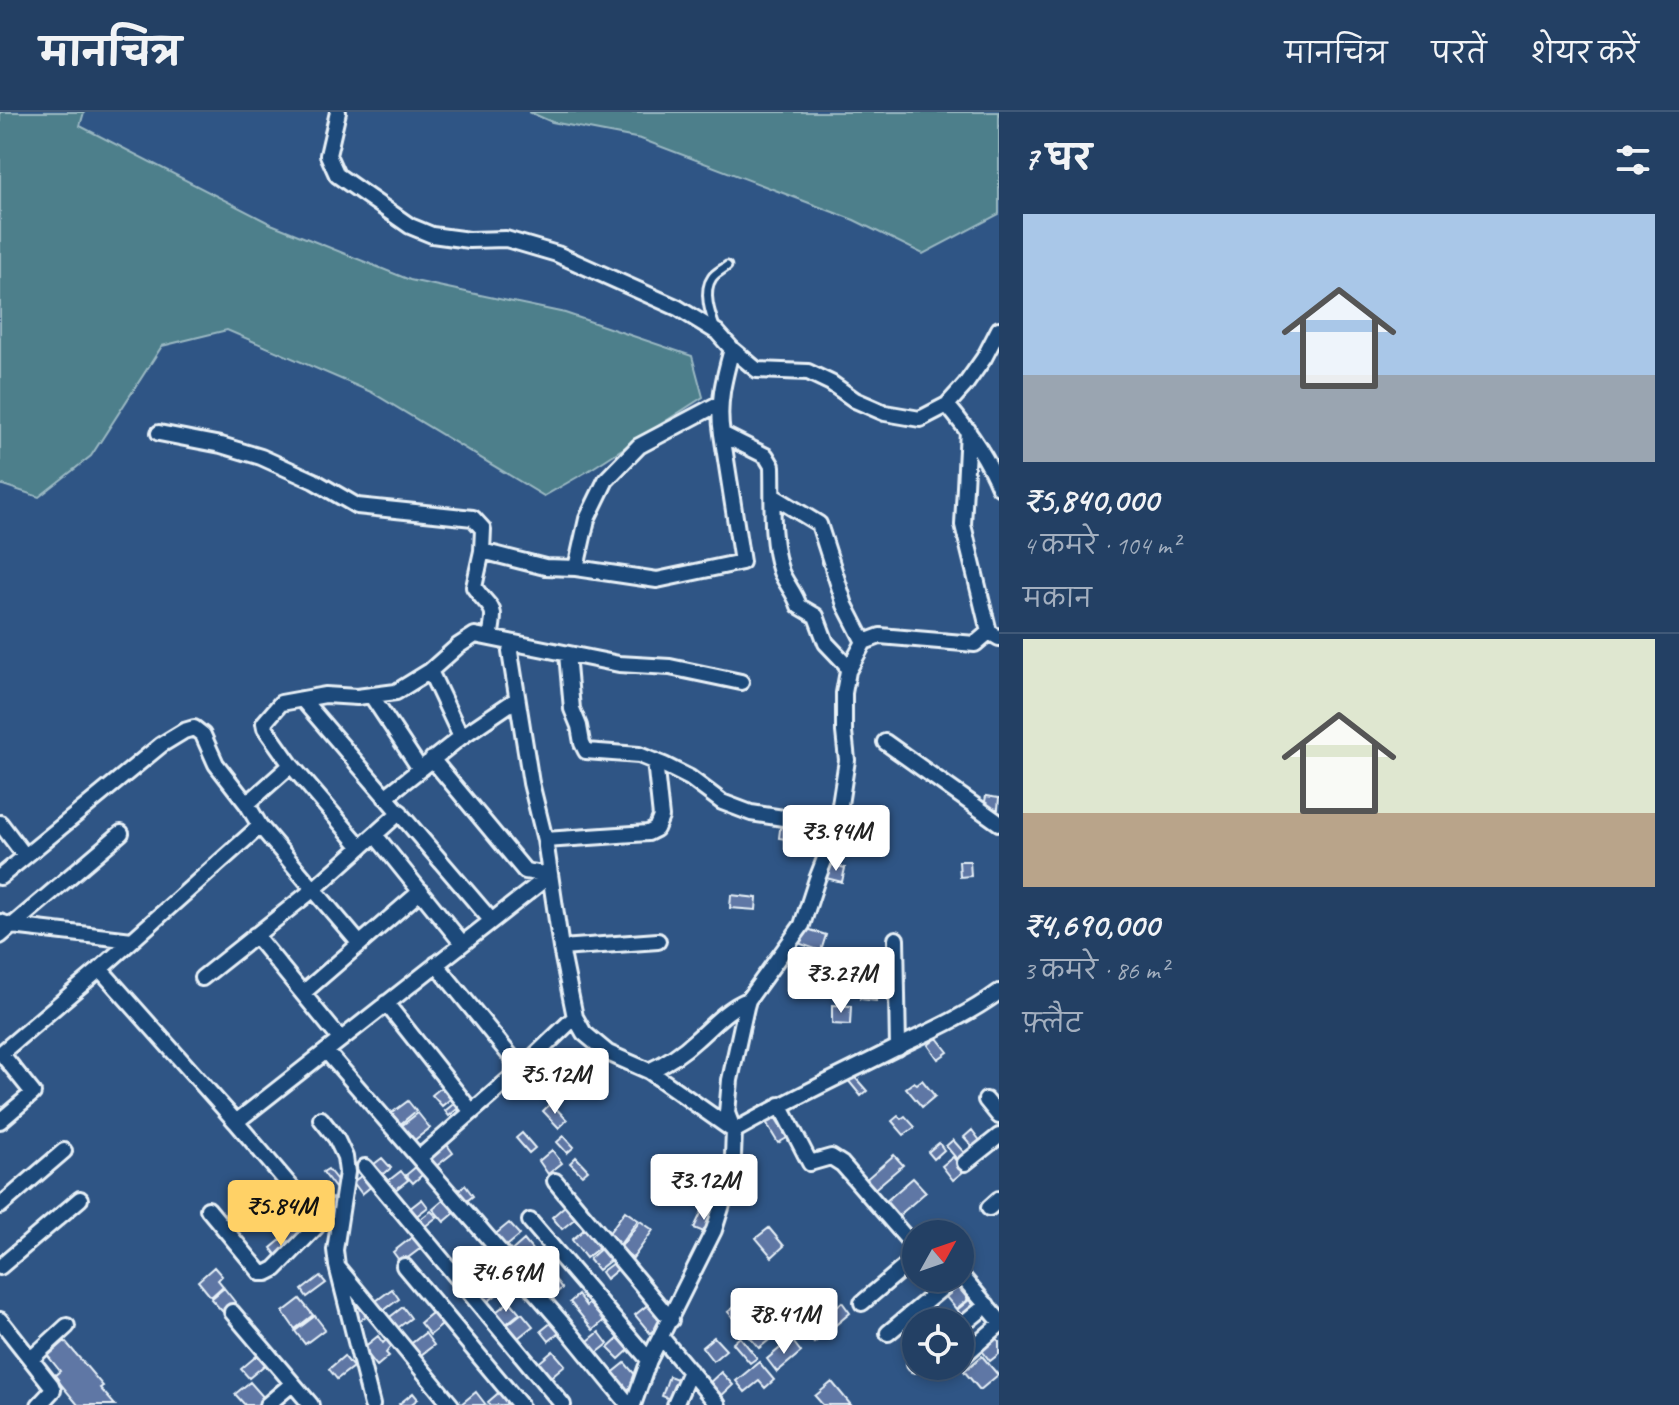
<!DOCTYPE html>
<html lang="hi">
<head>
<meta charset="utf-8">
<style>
  :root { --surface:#234064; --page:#2b476a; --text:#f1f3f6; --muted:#a3afbf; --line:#405978; --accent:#ffd166 }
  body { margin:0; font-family:Caveat,"Playpen Sans Deva",sans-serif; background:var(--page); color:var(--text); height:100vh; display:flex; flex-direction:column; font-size:30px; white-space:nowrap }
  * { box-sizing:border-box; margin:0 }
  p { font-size:26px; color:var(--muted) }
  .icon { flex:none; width:44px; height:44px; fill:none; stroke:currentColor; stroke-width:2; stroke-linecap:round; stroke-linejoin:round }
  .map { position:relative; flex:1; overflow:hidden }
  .sheet { display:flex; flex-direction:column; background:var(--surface); width:680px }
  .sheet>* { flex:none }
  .needle { width:52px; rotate:50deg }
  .controls { position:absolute; left:902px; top:1108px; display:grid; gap:16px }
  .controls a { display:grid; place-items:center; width:72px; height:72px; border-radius:50%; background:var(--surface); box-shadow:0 4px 12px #0003,0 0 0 2px var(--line); font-size:40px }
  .price { position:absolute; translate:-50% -68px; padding:0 18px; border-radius:8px; background:#fff; color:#222; font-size:26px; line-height:52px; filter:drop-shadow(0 2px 4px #0008) }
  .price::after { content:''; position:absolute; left:50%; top:48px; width:24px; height:18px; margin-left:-12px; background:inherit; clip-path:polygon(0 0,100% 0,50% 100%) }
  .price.on { background:var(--accent); color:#111 }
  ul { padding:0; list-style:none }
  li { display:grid; align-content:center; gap:16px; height:424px; padding:0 24px }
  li+li { border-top:2px solid var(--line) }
  li span { display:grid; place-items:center; height:248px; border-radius:0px; color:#555 }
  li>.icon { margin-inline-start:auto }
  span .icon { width:144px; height:144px; fill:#fffc; stroke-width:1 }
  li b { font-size:34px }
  h2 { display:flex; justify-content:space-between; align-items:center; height:96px; padding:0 24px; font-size:34px }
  header { display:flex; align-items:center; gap:48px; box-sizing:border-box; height:112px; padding:0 40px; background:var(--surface); border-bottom:2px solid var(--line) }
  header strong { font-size:38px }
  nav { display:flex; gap:44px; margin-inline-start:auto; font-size:28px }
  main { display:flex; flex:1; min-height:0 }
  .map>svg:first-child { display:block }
  .green { fill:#4d7f8b; stroke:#9ab8c2; stroke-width:2 }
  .building { fill:#5e77a5; stroke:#e8f1f8; stroke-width:2 }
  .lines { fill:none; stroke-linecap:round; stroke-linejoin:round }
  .lane-casing { stroke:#e8f1f8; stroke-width:13 }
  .street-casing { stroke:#e8f1f8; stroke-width:20 }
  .lane { stroke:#1f4a7a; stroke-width:7 }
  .street { stroke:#1f4a7a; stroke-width:14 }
</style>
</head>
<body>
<header>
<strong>मानचित्र</strong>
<nav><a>मानचित्र</a><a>परतें</a><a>शेयर करें</a></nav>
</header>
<main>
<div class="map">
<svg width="999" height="1293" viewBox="0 0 999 1293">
  <rect width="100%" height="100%" fill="#2f5585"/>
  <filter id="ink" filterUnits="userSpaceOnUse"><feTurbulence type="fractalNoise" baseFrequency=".0125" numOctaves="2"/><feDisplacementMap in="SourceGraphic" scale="16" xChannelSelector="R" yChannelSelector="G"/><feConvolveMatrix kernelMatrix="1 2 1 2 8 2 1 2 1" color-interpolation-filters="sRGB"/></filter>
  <g filter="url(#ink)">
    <!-- green -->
    <path class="green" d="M0,0H84L80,14L271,112L410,168L565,201L692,244L703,285L588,359L544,384L371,280L227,218L162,234L91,344L39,385L0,372Z
      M529,0H999V102L923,142L854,108L641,27L552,10Z"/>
    <!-- building -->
    <path class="building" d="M986,684L999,686L998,697L984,695Z
      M781,710L807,714L805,730L779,726Z
      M959,749H970L971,764L960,765Z
      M830,752L845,756L842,770L826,766Z
      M731,783L757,786L756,798L730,796Z
      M804,816L826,823L821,839L798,831Z
      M818,842L834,847L829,862L813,857Z
      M881,849H895L894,870L880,869Z
      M862,870L877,872L876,889L860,887Z
      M832,893L851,894L850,913L832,912Z
      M937,926L948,940L938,947L928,933Z
      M853,963L867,979L861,984L847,967Z
      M922,968L935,984L922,995L906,976L914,970L917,972Z
      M444,973L454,984L442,994L432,983Z
      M408,989L416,999L398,1014L389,1003Z
      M456,990L466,1002L455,1011L452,1007L460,1000L457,997L449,1004L445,999Z
      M551,991L567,1008L559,1016L543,999Z
      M418,1001L430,1016L412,1030L400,1015Z
      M898,1004L901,1007L905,1004L915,1015L904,1023L892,1009Z
      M775,1006L787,1026L778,1031L766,1011Z
      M972,1018L981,1030L974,1036L964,1025Z
      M522,1021L535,1036L529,1041L516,1026Z
      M564,1024L574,1035L567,1041L557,1030Z
      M953,1028L968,1045L960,1051L946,1034Z
      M445,1030L453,1041L434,1056L426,1045Z
      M939,1031L944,1038L934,1047L928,1040Z
      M552,1038L562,1051L548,1062L539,1049Z
      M894,1043L903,1053L871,1080L863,1070Z
      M576,1045L588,1058L582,1063L570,1051Z
      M953,1045L964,1059L953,1068L942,1054Z
      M382,1046L391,1056L378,1067L369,1056Z
      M417,1054L423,1062L413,1071L406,1063Z
      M328,1057L340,1072L335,1076L323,1060Z
      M401,1059L408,1068L390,1082L383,1073Z
      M365,1061L374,1072L362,1082L353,1070Z
      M913,1066L926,1080L896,1106L884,1091Z
      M738,1068L753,1085L746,1091L733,1084Z
      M465,1073L473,1084L463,1092L455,1081Z
      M332,1086L338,1094L326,1103L321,1096Z
      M422,1087L428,1095L410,1109L404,1101Z
      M445,1087L456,1100L444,1110L433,1097Z
      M566,1093L577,1105L562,1117L552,1105Z
      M431,1099L437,1105L419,1119L414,1112Z
      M625,1099L638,1108L619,1134L606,1125Z
      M702,1099L714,1105L706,1121L694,1116Z
      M640,1109L653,1118L633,1146L620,1136Z
      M509,1111L520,1123L502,1138L492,1125Z
      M295,1113L304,1123L291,1133L282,1122Z
      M586,1116L601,1134L586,1146L572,1128Z
      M769,1116L784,1134L772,1145L756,1126Z
      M416,1122L425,1133L401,1151L393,1140Z
      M283,1126L290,1136L278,1145L271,1136Z
      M524,1128L534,1140L517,1154L507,1143Z
      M603,1135L612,1147L598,1158L589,1147Z
      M498,1148L503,1154L491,1164L486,1158Z
      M477,1151L488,1164L472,1177L462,1164Z
      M613,1151L618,1157L606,1167L601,1160Z
      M214,1155L222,1164L218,1168L223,1174L211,1185L198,1169Z
      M549,1160L562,1176L548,1188L535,1172Z
      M320,1164L326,1171L307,1185L302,1178Z
      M490,1166L501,1179L486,1191L475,1178Z
      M958,1175L968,1187L956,1197L946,1185Z
      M224,1176L235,1190L223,1200L211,1187Z
      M392,1177L399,1187L379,1202L372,1192Z
      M578,1183L586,1194L594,1187L608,1205L593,1218L570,1190Z
      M300,1187L313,1203L295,1217L283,1200Z
      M362,1187L372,1200L356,1211L351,1194Z
      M743,1188L774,1224L759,1236L728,1200Z
      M969,1188L978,1198L966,1208L957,1198Z
      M510,1189L520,1201L501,1216L491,1204Z
      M842,1190L850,1201L814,1231L805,1221Z
      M650,1191L665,1209L650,1221L635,1203Z
      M403,1195L411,1206L395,1218L386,1208Z
      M438,1196L448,1208L430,1223L420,1211Z
      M522,1201L533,1214L513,1230L502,1217Z
      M315,1204L325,1217L305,1232L295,1219Z
      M552,1210L560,1220L549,1229L541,1219Z
      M599,1220L608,1232L593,1244L583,1233Z
      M425,1221L434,1233L417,1246L408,1234Z
      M378,1224L383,1231L388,1226L393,1232L386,1241L389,1244L377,1254L363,1236Z
      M620,1225L631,1236L619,1247L608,1236Z
      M714,1225L726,1238L713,1249L702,1235Z
      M740,1225L757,1246L750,1251L733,1231Z
      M995,1225L999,1229V1242L990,1249L980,1236Z
      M791,1227L801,1240L777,1260L767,1247Z
      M65,1229L103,1274L100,1276L115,1293H78L54,1264L60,1259L48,1244Z
      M553,1239L565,1253L547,1268L535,1254Z
      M260,1241L267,1251L249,1266L241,1257Z
      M344,1244L353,1255L337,1267L329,1257Z
      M982,1244L998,1263L980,1278L964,1259Z
      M759,1250L774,1268L765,1276L759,1269L745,1280L736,1269Z
      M625,1251L638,1266L627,1284L610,1263Z
      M721,1260L733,1273L719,1286L707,1273Z
      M669,1264L683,1269L675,1289L662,1284Z
      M250,1270L265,1287L259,1293H245L235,1282Z
      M832,1270L851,1293H823L815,1284Z
      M503,1277L512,1287L505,1293H490L488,1290Z
      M476,1280L486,1293H460Z
      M413,1281L418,1287L410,1293H400L399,1292Z"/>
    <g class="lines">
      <!-- lane casing -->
      <g class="lane-casing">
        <path id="lane" d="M716,218C711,204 702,180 712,166C715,161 722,158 727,154"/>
      </g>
      <!-- street casing -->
      <g class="street-casing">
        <path id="street" d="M338,0L328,43L337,63L410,114L432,123L469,128L506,127L557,142L678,196L717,220L732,237L757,258L808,260L831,271L855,288L885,301L920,307L947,293L965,273L984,246L999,217
          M947,293C968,318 987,344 999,375
          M968,318L963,413L989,520L999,526
          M159,321L221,333L261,345L314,369L357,394L473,406L483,417L482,439L474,475C492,501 497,490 490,526
          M773,384L819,412L845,493L864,530L848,559
          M482,439L545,455L576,456L657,468L742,450L722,322
          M576,456L587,407L606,368L639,334L720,291
          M864,530L880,524L975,532L989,520
          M512,532L510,540L531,671L545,728L561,836L575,905L584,921L608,941L649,959L734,1019C790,987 849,960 906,931C938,916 970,901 999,880
          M567,542L572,597L579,614L582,631L586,639L639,643L664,653L690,666L722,690L751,701L790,707L836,718
          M430,559L461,625
          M371,583L420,657
          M302,587L491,808
          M885,630L999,711
          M432,647L525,759L550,763
          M385,685L461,625L517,587
          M247,692L291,653
          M0,711L25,744
          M375,723L462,831
          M545,728L648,721L656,717L661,705L655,649
          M361,735L291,653L265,616L264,611L281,591L325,583L357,585L396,580L430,559L458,534L475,523L619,552L670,555L741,570
          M0,765L161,633L184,619L194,616L203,623L216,652L247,692L260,714L360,832
          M0,810L12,814L132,828
          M255,823L340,927
          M0,824L121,721
          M896,827L898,936
          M561,836L658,829
          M436,852L521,957
          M100,857L236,1010L320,1109L316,1115L275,1157L267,1161H261L208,1097
          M202,866L314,777L400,700
          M303,881L421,779
          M386,891L472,1000
          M326,939L562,1211L629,1293
          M0,942L100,857L260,714
          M649,959C667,951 683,940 697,927C714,912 728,896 748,888
          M986,988L999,1004
          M780,993L810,1051L831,1045L842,1052L916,1137
          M321,1007L336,1026L345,1045L347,1060L335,1138L337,1154L372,1293
          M0,1009L33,981L1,941
          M236,1010L550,763
          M419,1046L521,957L575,905
          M965,1051L999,1024
          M365,1055L563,1293
          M555,1069L671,1208
          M0,1094L64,1039
          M989,1096L999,1087
          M530,1109L649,1248
          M404,1154L520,1293
          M0,1155L80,1087
          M339,1157L451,1293
          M960,1162L999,1208
          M862,1191L916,1145
          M232,1200L311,1293
          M0,1208L51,1273L53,1278L39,1293
          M960,1215L987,1193
          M888,1221L954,1166
          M661,1225L718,1293
          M31,1247L67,1214
          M960,1247L999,1213
          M915,1252L916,1251
          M267,1293L292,1272
          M633,1293L649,1248L714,1118L727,1077L733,1044L734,1019L727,1001L730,968L746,895L748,888L802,813L817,767L836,718L847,648L844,620V581L848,559L846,552L826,531L816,504L799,494C795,481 786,472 781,460C770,427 773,388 772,354L766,344L722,322C717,292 724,266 732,237
          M675,1293L690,1259"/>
      </g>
      <!-- lane -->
      <use href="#lane" class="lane"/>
      <!-- street -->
      <use href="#street" class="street"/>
    </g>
  </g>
</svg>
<div class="controls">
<a><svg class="needle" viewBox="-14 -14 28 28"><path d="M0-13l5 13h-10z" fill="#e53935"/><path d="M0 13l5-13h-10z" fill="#a3afbf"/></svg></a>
<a><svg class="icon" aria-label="locate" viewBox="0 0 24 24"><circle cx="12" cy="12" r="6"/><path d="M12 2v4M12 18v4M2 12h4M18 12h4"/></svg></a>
</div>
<b class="price" style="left:836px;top:761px">₹3.94M</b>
<b class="price" style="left:841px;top:903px">₹3.27M</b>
<b class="price" style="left:555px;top:1004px">₹5.12M</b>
<b class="price" style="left:704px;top:1110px">₹3.12M</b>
<b class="price on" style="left:281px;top:1136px">₹5.84M</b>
<b class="price" style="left:506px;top:1202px">₹4.69M</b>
<b class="price" style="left:784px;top:1244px">₹8.41M</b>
</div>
<section class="sheet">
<h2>7 घर<svg class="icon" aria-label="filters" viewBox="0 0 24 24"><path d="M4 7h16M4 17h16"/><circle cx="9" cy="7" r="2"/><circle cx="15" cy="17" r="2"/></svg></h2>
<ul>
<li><span style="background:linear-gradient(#a9c7e8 65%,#9aa5b1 0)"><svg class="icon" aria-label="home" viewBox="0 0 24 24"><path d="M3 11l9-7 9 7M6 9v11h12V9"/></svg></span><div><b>₹5,840,000</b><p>4 कमरे · 104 m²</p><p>मकान</p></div></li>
<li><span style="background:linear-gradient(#dfe7d0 70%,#b9a48a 0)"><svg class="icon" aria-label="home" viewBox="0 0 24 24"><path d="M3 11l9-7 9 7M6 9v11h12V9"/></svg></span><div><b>₹4,690,000</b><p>3 कमरे · 86 m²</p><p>फ़्लैट</p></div></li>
</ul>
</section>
</main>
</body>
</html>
